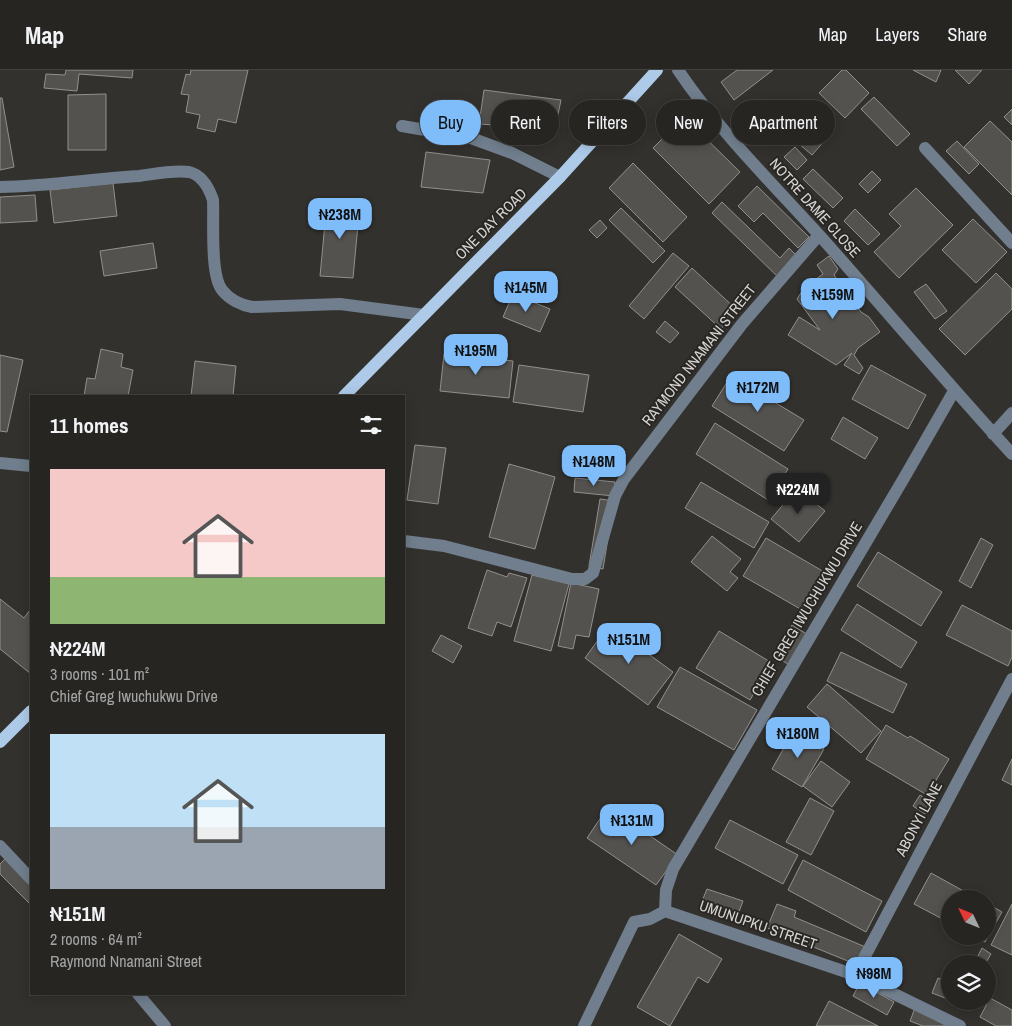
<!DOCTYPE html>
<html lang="en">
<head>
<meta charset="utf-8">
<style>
  :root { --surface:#262522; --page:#2e2d2a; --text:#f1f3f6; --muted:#a4a5a5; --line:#424240; --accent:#7fbdfa }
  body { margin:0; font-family:"Archivo Narrow",sans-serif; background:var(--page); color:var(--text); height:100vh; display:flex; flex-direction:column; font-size:19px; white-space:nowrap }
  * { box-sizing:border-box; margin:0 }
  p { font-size:16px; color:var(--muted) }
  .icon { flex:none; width:28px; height:28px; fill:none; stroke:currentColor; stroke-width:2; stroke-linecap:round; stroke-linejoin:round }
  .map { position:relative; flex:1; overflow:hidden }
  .drawer { position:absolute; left:30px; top:325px; width:375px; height:600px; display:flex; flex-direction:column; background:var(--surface); border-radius:0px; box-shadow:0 2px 12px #0003,0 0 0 1px var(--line) }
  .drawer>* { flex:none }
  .hud { position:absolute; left:420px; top:30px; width:475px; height:45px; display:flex; gap:10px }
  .needle { width:32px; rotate:313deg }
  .controls { position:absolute; left:941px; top:820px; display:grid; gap:10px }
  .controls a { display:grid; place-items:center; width:55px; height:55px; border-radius:50%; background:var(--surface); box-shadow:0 2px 12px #0003,0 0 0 1px var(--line); font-size:25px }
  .price { position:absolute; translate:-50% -42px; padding:0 11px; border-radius:10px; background:var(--accent); color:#111; font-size:16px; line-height:32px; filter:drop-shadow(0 1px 2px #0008) }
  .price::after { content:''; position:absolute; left:50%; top:30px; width:15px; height:11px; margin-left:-8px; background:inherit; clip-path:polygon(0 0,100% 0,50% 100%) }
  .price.active { background:#222; color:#fff }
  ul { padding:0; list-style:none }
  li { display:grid; align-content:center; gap:10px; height:265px; padding:0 20px }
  li span { display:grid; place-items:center; height:155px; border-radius:0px; color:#555 }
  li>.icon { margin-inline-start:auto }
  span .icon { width:90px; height:90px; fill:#fffc; stroke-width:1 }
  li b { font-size:21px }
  h2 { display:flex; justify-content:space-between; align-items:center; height:60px; padding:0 20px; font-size:21px }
  .pill { padding:0 18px; border-radius:22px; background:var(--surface); box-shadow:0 2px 12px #0003,0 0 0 1px var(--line); font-size:18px; line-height:45px }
  .pill.active { background:var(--accent); color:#111 }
  header { display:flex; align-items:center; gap:30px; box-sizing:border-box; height:70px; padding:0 25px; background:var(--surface); border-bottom:1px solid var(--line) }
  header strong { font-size:24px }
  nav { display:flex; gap:28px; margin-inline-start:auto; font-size:18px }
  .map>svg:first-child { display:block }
  .building { fill:#54524f; stroke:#92908c }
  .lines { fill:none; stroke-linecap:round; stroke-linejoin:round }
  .minor { stroke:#707e8d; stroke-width:12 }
  .major { stroke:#adcbe9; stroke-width:12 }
  .labels { text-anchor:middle; stroke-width:4; stroke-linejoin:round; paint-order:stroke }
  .street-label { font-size:15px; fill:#d6d5d3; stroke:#292724 }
</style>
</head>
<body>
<header>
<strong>Map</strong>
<nav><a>Map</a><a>Layers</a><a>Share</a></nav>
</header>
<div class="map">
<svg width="1012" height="956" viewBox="0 0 1012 956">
  <rect width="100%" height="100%" fill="#33312e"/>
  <!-- building -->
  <path class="building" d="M66,0H133L132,8L79,4L77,21L44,18L46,4L65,5Z
    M191,0H248L236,53L218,49L215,62L197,58L200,45L186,42L189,25L181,24L186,4L190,5Z
    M737,0H773L734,30L721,12Z
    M842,0H846L869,23L845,48L819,23Z
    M913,0H941L936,12Z
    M955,0H982L969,14Z
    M484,20L561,30L555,59L479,54Z
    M106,24V80H68V25Z
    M874,27L910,64L897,76L861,39Z
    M0,28H2L14,97L0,100Z
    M755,33L767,45L757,55L745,42Z
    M1012,39V55L1004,47Z
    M684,47L740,102L709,134L653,78Z
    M820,51L833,61L812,85L799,74Z
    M990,51L1012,72V125L964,77Z
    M957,71L979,94L969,104L946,81Z
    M795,77L807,90L797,100L784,87Z
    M426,82L490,90L483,123L421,117Z
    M633,93L687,147L663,172L609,118Z
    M813,99L843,128L833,138L803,109Z
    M872,101L881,110L868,123L859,114Z
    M113,113L117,146L54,153L50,120Z
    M757,116L809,167L798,178L763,143L754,152L738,136Z
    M916,118L953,155L899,208L874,182L901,156L889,144Z
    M35,125L37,151L0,153V127Z
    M327,132L360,133L353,208L320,206Z
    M722,132L780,188L789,178L799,188L779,208L712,143Z
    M621,138L665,181L653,193L609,150Z
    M855,139L880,164L868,175L844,151Z
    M973,149L1007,182L976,213L942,180Z
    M600,150L607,158L597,168L589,160Z
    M153,173L157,198L104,206L100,181Z
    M673,183L689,196L644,249L629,236Z
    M829,186L838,199L834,205L861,242L869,247L880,262L858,278L854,285L863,298L859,304L844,295L852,283L836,295L788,265L799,247L820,260L797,229L804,218L823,204L817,195Z
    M692,198L738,241L721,259L675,217Z
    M996,203L1012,219V239L965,285L939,259Z
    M926,214L947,241L935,249L914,222Z
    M513,224L550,239L540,262L503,247Z
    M665,251L679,263L670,273L656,262Z
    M101,279L123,284L121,297L133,300L128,326H84L87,308L95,309Z
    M444,284L513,291L509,328L440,321Z
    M0,285L23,290L7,362L0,361Z
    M195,291L236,296L233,326H191Z
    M519,295L589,305L583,342L513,332Z
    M871,295L926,325L908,359L852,329Z
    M731,306L804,350L784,381L712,336Z
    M843,347L878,368L865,389L831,369Z
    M715,353L788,399L768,430L696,384Z
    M415,375L446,378L438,434L407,430Z
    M509,394L555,407L535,479L489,467Z
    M575,408L615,412L614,426L574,422Z
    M701,412L769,452L754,478L685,438Z
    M797,418L825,441L799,472L771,449Z
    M600,429L614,431L603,499L589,496Z
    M712,466L741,489L730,502L738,508L727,521L691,492Z
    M766,468L831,506L809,544L743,506Z
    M981,468L993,475L971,518L959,511Z
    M878,482L942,522L921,556L857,516Z
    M487,500L507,507L509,503L527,508L511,557L497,552L492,566L468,558Z
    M532,505L569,514L551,581L514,571Z
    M571,513L599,519L589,567L576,565L573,579L558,576Z
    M0,529L24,548L30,540L31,542V604L0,579Z
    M857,534L917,572L901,598L841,560Z
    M962,535L1012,561V587L1008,596L946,565Z
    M609,555L673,602L648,635L585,588Z
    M792,555L810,566L791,596L773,585Z
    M719,561L772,593L750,630L696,598Z
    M441,565L462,576L453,593L432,581Z
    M841,582L907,614L893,643L827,611Z
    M680,597L757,640L734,680L657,637Z
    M827,614L881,661L861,683L807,637Z
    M886,655L908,668L910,666L949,689L927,725L866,689Z
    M793,662L824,679L802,717L772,699Z
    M1012,689V715L1002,710Z
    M821,691L850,712L832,737L803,716Z
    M920,725L932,733L925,744L913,736Z
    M810,728L834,741L811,785L786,772Z
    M608,737L678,785L656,815L587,768Z
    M730,750L798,785L783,814L715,778Z
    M5,789L31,815V835L0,804V794Z
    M803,790L882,831L866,862L788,820Z
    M931,803L978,829H950V853L914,834Z
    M707,819L743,831L738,844L702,831Z
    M777,834L796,841L794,847L868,878L860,896L767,858Z
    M988,834L1002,842L985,872L974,866H988Z
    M1012,834V885L991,875Z
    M679,864L722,889L708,913L698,907L670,956L637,937Z
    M982,878L991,884L985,894H974Z
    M938,908L950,913V930L932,923Z
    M860,913L894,932L887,945L853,926Z
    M990,928L1012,940V956H996L980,947Z
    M829,931L878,956H816Z
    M915,938L947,956H923L910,951Z"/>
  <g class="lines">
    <!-- minor -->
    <path class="minor" d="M678,0C719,61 772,113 821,167C885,239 947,313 1012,384
      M402,56L471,68L512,83L560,107
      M925,78L1012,173
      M0,117C47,116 92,109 139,106C154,104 173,100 189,102C202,105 209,118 213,130C214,150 210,205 222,220C229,229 241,235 252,237L340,234L424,245
      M993,364L1012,343
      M0,393L31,396
      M404,471L444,476L572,509H585L593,503L615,426L624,409L742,254L819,165
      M0,776L31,809
      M665,841L666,820L673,799L904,408L954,321
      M665,841L855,905L960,956
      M855,905L1012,609
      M138,924L165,956
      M584,956L634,852L650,849L665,841"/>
    <!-- major -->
    <path class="major" d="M344,326L560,107L657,0
      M0,672L31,641"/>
  </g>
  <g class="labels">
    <!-- street labels -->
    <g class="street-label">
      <text transform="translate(815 138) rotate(48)" y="5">NOTRE DAME CLOSE</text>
      <text transform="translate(491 154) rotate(-45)" y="5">ONE DAY ROAD</text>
      <text transform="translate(699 285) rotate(-52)" y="5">RAYMOND NNAMANI STREET</text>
      <text transform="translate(807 539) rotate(-59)" y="5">CHIEF GREG IWUCHUKWU DRIVE</text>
      <text transform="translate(919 749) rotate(-62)" y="5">ABONYI LANE</text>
      <text transform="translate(758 855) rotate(19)" y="5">UMUNUPKU STREET</text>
    </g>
  </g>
</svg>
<div class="controls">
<a><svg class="needle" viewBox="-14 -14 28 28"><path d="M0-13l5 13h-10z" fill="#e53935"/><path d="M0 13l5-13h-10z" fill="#a4a5a5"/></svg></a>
<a><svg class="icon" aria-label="layers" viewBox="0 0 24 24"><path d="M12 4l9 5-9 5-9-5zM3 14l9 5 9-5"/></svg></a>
</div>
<b class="price" style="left:340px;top:170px">₦238M</b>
<b class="price" style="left:526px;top:243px">₦145M</b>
<b class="price" style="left:833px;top:250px">₦159M</b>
<b class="price" style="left:476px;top:306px">₦195M</b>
<b class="price" style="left:758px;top:343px">₦172M</b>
<b class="price" style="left:594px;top:417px">₦148M</b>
<b class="price active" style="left:798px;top:445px">₦224M</b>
<b class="price" style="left:629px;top:595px">₦151M</b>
<b class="price" style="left:798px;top:689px">₦180M</b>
<b class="price" style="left:632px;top:776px">₦131M</b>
<b class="price" style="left:874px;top:929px">₦98M</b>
<div class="hud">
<a class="pill active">Buy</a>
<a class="pill">Rent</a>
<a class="pill">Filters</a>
<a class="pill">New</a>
<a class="pill">Apartment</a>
</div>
<section class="drawer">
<h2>11 homes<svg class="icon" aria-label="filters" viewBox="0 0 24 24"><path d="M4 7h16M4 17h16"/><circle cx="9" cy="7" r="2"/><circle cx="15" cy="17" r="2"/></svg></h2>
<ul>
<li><span style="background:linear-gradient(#f6c9c9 70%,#8fb573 0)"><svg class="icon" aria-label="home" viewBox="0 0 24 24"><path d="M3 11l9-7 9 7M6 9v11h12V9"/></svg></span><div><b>₦224M</b><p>3 rooms · 101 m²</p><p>Chief Greg Iwuchukwu Drive</p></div></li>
<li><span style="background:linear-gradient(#bfe0f5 60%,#9aa5b1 0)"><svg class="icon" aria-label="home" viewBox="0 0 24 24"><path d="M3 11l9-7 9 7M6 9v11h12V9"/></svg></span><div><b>₦151M</b><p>2 rooms · 64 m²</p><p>Raymond Nnamani Street</p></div></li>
</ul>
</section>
</div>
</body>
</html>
